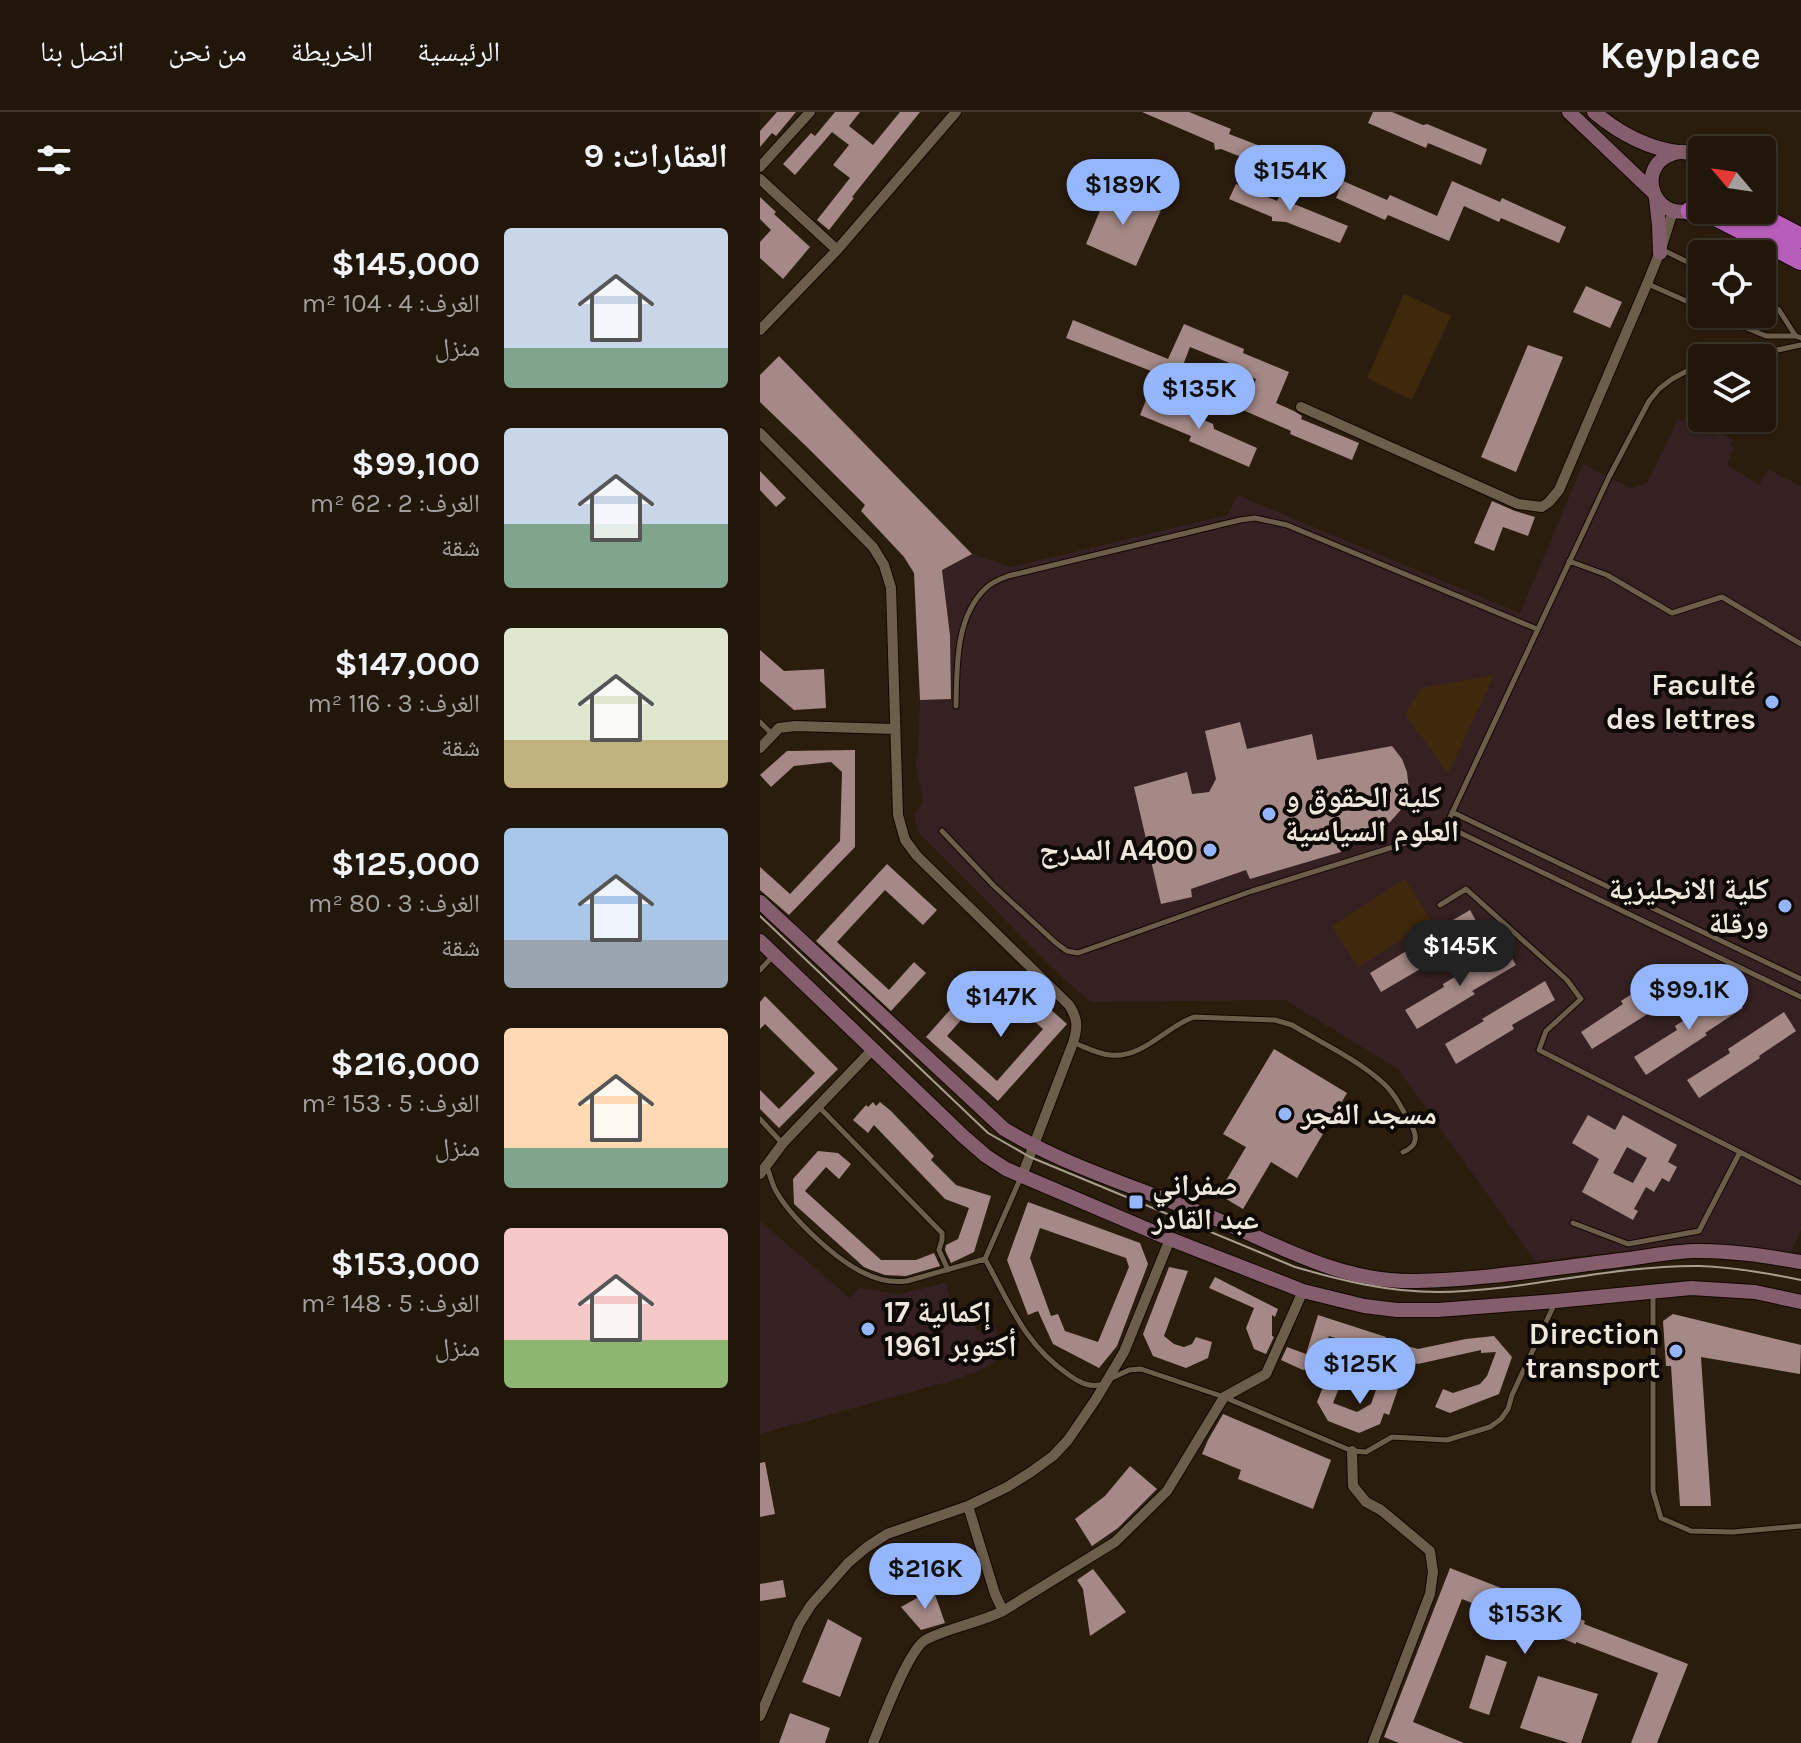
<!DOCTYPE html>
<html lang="ar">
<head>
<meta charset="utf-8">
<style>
  :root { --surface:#20160a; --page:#281f13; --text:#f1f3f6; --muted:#a29f9c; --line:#3d352b; --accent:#95b6fd }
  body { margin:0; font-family:Karla,"Noto Naskh Arabic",sans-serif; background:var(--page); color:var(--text); direction:rtl; height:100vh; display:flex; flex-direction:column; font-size:30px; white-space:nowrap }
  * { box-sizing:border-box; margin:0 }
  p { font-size:26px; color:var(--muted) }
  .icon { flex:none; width:44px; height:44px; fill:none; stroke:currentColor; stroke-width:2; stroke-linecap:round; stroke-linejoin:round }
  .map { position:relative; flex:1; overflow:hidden; direction:ltr }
  .sheet { display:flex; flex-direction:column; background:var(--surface); width:760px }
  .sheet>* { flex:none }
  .needle { width:52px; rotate:299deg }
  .tools { position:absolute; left:928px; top:24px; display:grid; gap:16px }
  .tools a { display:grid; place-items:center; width:88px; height:88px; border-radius:8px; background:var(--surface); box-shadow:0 2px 6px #0004,0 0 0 2px var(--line); font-size:40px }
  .price { position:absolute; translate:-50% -68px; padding:0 18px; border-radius:28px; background:var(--accent); color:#111; font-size:26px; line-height:52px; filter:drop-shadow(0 2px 4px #0008) }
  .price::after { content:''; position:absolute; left:50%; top:48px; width:24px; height:18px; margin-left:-12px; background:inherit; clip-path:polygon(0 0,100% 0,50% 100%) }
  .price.on { background:#222; color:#fff }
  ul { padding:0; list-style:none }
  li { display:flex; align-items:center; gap:24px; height:200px; padding:0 32px }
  li span { display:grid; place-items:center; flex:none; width:224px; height:160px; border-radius:8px; color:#555 }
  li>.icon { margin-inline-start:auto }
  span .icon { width:96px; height:96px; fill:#fffc; stroke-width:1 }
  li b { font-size:34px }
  h2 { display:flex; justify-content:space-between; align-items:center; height:96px; padding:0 32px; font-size:34px }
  header { display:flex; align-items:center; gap:48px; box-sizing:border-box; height:112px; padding:0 40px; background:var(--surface); border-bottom:2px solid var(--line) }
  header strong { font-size:38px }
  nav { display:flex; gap:44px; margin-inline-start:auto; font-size:28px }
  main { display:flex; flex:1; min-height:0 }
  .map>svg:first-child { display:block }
  .education { fill:#352121 }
  .green { fill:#3f290d }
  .building { fill:#a48986; fill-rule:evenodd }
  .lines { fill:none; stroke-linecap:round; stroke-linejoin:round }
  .lane-casing { stroke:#120700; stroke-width:7 }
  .street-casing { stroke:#120700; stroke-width:12 }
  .secondary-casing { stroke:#120700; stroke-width:16 }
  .highway-casing { stroke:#120700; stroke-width:22 }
  .lane { stroke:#6d5e4c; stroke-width:5 }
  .street { stroke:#6d5e4c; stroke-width:10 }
  .secondary { stroke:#845e6d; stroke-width:14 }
  .highway { stroke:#b95dbb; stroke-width:20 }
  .tram { stroke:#a89d91; stroke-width:2 }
  .poi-dot { fill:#95b6fd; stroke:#0e0904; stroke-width:3 }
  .labels { text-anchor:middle; stroke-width:8; stroke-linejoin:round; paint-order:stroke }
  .poi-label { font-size:30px; font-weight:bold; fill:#efe6dc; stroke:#0e0904; text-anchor:end }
</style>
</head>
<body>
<header>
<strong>Keyplace</strong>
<nav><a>الرئيسية</a><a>الخريطة</a><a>من نحن</a><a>اتصل بنا</a></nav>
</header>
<main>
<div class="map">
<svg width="1041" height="1631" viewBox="0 0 1041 1631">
  <rect width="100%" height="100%" fill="#2a1d0d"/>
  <!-- education -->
  <path class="education" d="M927,303L942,311L939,317L953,324L957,319L973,327L970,333L974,336L967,352L999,373L1008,357L1041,374V1118L1031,1140L984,1135L933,1132L775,1149L638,957L525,888L331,890L303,866L158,720L154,702L163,690L155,649L158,643L160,588L192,587L190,523L182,458L212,442L251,455L468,403L477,383L760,501L823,352L870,376L888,370L918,307L923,310Z
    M0,1109L90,1186L99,1176L140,1182L186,1171L194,1201L205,1199L208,1213L215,1212L217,1219L236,1214L238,1226L235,1250L217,1260L205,1263V1265L0,1322Z"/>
  <!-- green -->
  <path class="green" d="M644,182L691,204L652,288L607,266Z
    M734,563L688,662L646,603L649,594L662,576Z
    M645,767L671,808L598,855L572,814Z"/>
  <!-- building -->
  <path class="building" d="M17,0H36L16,24L12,21L0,35V19Z
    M75,0H100L89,14L113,33L140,0H160L92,85L94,86L69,118L57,108L90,66L73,53L89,33L72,20L35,63L23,52L51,21L55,24Z
    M382,0H429L471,17L469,22L513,39L506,55L461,37L455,38L454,31Z
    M613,0H632L663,13L667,12L727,37L721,53L668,31L666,36L608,11Z
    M583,69L627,88L630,83L677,104L692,69L740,90L742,86L806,115L799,131L741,106L739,110L704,94L689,129L628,103L625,108L576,86Z
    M476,72L517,89L521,81L533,87L534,92L588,114L580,131L526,110L512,109V105L469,87Z
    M350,75L401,98L376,154L326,132Z
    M0,85L16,100L14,102L50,135L23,167L0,146V130L11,118L0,107Z
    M826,174L862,190L850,216L813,200Z
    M313,208L408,247L424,212L484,237L483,241L529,260L516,291L534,299L542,304L541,307L599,331L592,348L530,322L531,319L483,298L496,267L470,256L472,252L430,235L417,269L306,226Z
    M768,233L803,245L756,360L721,345Z
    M19,244L212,442L182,458L190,523L191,587L160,588L154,461L144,445L101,399L105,393L48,336L0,290V263Z
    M388,283L453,312L454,317L497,336L489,355L429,329L431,324L380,303Z
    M0,359L26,386L16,395L0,378Z
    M732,389L755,399L775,405L768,424L743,415L734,439L714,431Z
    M0,538L24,559L64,557L66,596L34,598L0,569Z
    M480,610L487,637L552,622L557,648L632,634L642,647L647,660L649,678L645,693L630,710L577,728L581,740L490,767L486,758L431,777L432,785L401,792L374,675L427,660L432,682L449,680L456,667L445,619Z
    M95,638V735L29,803L0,778V755L30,782L80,729L82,660L71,650L34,654L11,675L0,663L27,639Z
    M127,752L177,798L163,813L125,778L77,830L129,878L154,850L166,861L131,899L56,829Z
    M710,798L720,816L677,842L679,846L621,880L610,861L648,838L647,835Z
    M745,835L756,853L712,879L715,882L657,917L645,898L684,875L683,872Z
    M918,852L930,870L892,895L894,898L832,937L821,920L863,892L861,889Z
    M254,865L307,912L238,989L166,925L197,890L208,900L187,924L237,969L283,917L241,880Z
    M785,869L795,888L752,913L754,917L696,952L685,932L724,909L722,907Z
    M971,878L983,896L945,921L947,923L886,963L874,945L917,918L915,914Z
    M5,884L78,957L19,1016L0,997V978L19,997L55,961L5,912L0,917V890Z
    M1024,900L1036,919L999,944L1000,946L939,986L927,968L970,941L968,937Z
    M514,937L587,981L537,1066L511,1050L483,1097L458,1082L486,1035L463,1022Z
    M113,990L116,994L120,990L131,999L174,1044L171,1048L196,1073L231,1084L214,1140L191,1151L185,1138L186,1133L198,1127L209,1096L185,1087L114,1013L108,1021L93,1008L106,993L108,995Z
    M828,1003L855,1018L863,1003L917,1033L908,1050L917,1055L909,1070L902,1066L894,1080L886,1075L874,1097L878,1099L873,1108L822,1080L839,1047L812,1031ZM867,1035L887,1046L873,1071L853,1061Z
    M58,1039L78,1041L91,1052L79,1067L66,1055L45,1079L121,1148H156L174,1141L180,1154L146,1164L125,1163L111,1158L104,1155L34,1092L33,1067Z
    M268,1090L380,1131L388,1152L357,1234L339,1256L293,1232L278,1199L268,1203L247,1148ZM280,1116L366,1146L369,1155L338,1230L305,1219L298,1202L291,1204L270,1146Z
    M409,1155L428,1159L404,1224L414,1232L424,1235L432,1232L436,1225L452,1230L448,1246L426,1256L393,1244L383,1222Z
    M455,1165L518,1197L515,1205L512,1203V1224L514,1225L506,1242L494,1237L486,1216L494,1196L449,1176Z
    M913,1202L1041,1233L1040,1262L941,1245L951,1394H920L911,1254H906L903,1209Z
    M558,1203L626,1225L625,1228L658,1237L706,1227L734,1224L752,1245L739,1282L690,1301L675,1295L683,1277L693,1281L720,1272L727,1264L736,1240L721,1241V1238L658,1252L569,1224L560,1253L543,1258L521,1248L527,1235L546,1242Z
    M622,1261L641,1268L629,1303L624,1301L620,1312L599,1321L568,1309L557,1290L565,1270L579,1276L573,1291L597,1300L611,1292Z
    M463,1302L571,1348L553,1397L478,1367L481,1358L442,1342L448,1328Z
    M5,1350L15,1402L0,1405V1351Z
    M370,1354L397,1377L358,1416L332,1434L315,1407L345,1384Z
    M690,1456L825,1509L824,1512L928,1552L897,1631H871L898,1561L816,1530V1532L702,1487L653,1610L704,1631H639L624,1625Z
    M333,1457L366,1500L330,1524L323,1477L317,1468Z
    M23,1468L26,1485L0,1489V1472Z
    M173,1477L185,1511L161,1518L141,1495Z
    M68,1507L102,1526L80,1585L42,1570Z
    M726,1543L747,1550L729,1603L709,1596Z
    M778,1564L838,1582L821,1631H809L760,1616Z
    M30,1601L70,1616L65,1631H19Z"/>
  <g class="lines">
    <!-- lane casing -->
    <g class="lane-casing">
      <path id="lane" d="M903,138L942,157
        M888,172L942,196
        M1002,189L1019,198L1035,223
        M953,202L1006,224H1036L1041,226
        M979,246L1041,233
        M809,449L847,463L912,501L962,485L1041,532
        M196,594C197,555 195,505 226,476C232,470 240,467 248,464L480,408L495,406L527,413L777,517
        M0,610L12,622
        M692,700L1041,867
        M686,714L1041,885
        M182,719L234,774L296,831L307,839L318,841L492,779L678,721L686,714L849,365L889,289L899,277L912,267L927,259L942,255
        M680,793L706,777L807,868L821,887L786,919L779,938L1041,1071
        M0,858L13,844
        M314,931C325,935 338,942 350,943C383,947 405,915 434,905L515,908L532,913C562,931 596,947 622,970C635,981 642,997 650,1011C658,1024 658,1034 643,1040
        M59,995L182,1121V1128L179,1138L188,1158
        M0,1007L22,1031
        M7,1055C10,1063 12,1072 16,1079C31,1106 76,1148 104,1161C118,1168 132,1171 147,1169L225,1147L261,1065
        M813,1111L868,1132L939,1119L980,1040
        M225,1147C250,1192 264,1232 309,1263C320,1271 330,1276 344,1272
        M893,1180V1379L901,1406L931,1419L973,1420L1041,1414
        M352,1266L369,1258L381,1257L464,1285L592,1339L606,1340L632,1325L687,1328L730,1315L741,1307L748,1297L752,1283L794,1193"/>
    </g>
    <!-- street casing -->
    <g class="street-casing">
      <path id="street" d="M0,55L50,0
        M0,67L77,138
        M0,218L77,138L196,0
        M541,295L758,392L782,395L789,390L799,378L887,172L901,137L913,99
        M0,321L113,435L124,453L131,476L138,703L145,728L157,744L309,893C318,907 318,915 313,931L262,1064
        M0,636L19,616L35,614L134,617
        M0,1062L23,1031L112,938
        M592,1339L593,1374L606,1390L621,1398L670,1439L673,1460L670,1482L613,1631
        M243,1499L355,1430L407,1379L464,1285L506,1262L543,1179
        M0,1604L39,1512L51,1493L88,1451L107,1435L127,1422L208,1394L247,1375L271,1360L293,1344L308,1328L336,1287L364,1240L410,1127
        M113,1631C122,1610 149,1535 167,1527C191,1515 219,1511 243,1499L235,1482L208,1394"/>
    </g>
    <!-- secondary casing -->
    <g class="secondary-casing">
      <path id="secondary" d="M809,0L893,80
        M834,0C858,20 886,36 918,40
        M896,87L899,113L900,141
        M939,95C896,117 872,56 912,42C923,37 933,41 942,48
        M0,790L244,1017C306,1054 377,1076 444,1102C513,1130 578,1171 656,1169C724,1168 793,1156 861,1148C884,1145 909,1140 933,1139C969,1138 1005,1144 1041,1150
        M0,829L203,1024L226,1044L246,1057L410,1127L543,1179L604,1194L637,1198H678L796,1189L931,1176L995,1180L1041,1190"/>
    </g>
    <!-- highway casing -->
    <g class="highway-casing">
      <path id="highway" d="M987,98L1041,126
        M931,99L945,100L956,104L1041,148"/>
    </g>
    <!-- lane -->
    <use href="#lane" class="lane"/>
    <!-- street -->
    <use href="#street" class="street"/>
    <!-- secondary -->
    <use href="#secondary" class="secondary"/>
    <!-- highway -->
    <use href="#highway" class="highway"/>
    <!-- tram -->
    <path class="tram" d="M0,804L228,1021L270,1045L535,1155C583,1169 628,1180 678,1180C765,1179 851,1153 939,1154C974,1155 1007,1161 1041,1168"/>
  </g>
  <!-- markers -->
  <g class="poi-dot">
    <circle cx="1012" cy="590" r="8"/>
    <circle cx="509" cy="702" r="8"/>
    <circle cx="450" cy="738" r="8"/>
    <circle cx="1025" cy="794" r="8"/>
    <circle cx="525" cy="1002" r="8"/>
    <rect x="368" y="1082" width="16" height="16" rx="4"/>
    <circle cx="108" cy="1217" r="8"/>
    <circle cx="916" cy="1239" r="8"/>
  </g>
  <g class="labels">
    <!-- poi labels -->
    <g class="poi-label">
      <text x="996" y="583">Faculté<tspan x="996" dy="34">des lettres</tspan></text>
      <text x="525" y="695" text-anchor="start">كلية الحقوق و<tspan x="525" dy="34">العلوم السياسية</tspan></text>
      <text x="434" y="748">المدرج A400</text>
      <text x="1009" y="787">كلية الانجليزية<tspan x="1009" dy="34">ورقلة</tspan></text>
      <text x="541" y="1012" text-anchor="start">مسجد الفجر</text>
      <text x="392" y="1083" text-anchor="start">صفراني<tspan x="392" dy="34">عبد القادر</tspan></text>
      <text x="124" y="1210" text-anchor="start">إكمالية 17<tspan x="124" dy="34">أكتوبر 1961</tspan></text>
      <text x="900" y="1232">Direction<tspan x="900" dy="34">transport</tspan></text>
    </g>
  </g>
</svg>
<div class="tools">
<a><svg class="needle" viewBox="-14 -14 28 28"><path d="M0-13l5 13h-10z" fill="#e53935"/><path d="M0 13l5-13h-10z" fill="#a29f9c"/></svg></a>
<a><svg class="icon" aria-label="locate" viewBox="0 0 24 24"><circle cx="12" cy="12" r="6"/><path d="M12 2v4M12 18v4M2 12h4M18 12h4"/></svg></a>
<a><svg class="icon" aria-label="layers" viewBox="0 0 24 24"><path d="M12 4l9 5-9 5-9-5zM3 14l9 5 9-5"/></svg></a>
</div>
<b class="price" style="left:530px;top:101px">$154K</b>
<b class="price" style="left:363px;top:115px">$189K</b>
<b class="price" style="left:439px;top:319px">$135K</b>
<b class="price on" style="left:700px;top:876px">$145K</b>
<b class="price" style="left:929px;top:920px">$99.1K</b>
<b class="price" style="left:241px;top:927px">$147K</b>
<b class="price" style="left:600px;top:1294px">$125K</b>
<b class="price" style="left:165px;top:1499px">$216K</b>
<b class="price" style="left:765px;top:1544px">$153K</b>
</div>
<section class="sheet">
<h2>العقارات: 9<svg class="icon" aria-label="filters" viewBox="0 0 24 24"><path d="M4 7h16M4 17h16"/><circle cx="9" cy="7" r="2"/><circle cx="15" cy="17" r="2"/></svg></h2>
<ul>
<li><span style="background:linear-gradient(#c9d6e8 75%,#7fa58c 0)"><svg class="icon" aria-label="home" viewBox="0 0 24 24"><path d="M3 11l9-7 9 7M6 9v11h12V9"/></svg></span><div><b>$145,000</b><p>الغرف: 4 · 104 m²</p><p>منزل</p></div></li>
<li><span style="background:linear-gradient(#c9d6e8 60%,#7fa58c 0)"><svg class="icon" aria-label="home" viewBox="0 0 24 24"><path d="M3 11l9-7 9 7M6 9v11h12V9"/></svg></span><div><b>$99,100</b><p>الغرف: 2 · 62 m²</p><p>شقة</p></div></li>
<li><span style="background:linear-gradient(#dfe7d0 70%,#c2b280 0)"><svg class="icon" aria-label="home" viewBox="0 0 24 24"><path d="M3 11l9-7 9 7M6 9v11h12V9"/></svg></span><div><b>$147,000</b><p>الغرف: 3 · 116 m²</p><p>شقة</p></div></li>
<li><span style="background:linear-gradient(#a9c7e8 70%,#9aa5b1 0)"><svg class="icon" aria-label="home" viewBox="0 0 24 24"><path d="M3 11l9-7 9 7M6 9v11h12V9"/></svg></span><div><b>$125,000</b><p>الغرف: 3 · 80 m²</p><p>شقة</p></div></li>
<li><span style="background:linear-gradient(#ffd9b3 75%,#7fa58c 0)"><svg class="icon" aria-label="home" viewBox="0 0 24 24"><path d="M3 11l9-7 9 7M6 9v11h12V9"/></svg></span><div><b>$216,000</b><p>الغرف: 5 · 153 m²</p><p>منزل</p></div></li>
<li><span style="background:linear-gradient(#f6c9c9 70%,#8fb573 0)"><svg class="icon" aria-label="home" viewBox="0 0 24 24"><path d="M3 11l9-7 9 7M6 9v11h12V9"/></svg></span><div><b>$153,000</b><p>الغرف: 5 · 148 m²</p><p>منزل</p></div></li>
</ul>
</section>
</main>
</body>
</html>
